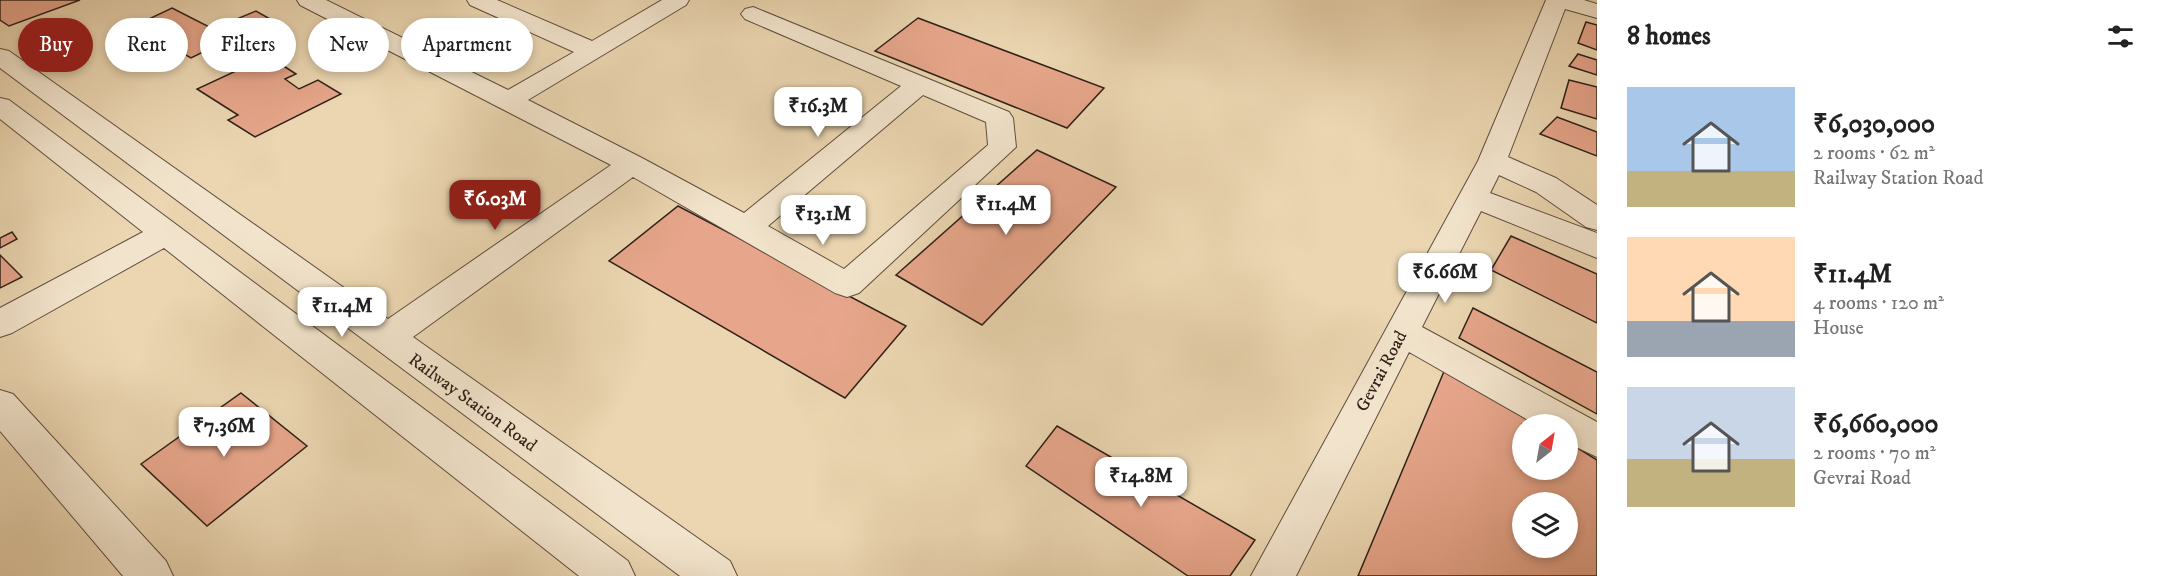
<!DOCTYPE html>
<html lang="en">
<head>
<meta charset="utf-8">
<style>
  :root { --surface:#fff; --page:#f6f6f6; --text:#222; --muted:#767676; --accent:#8f2418 }
  body { margin:0; font-family:"IM FELL DW Pica",serif; background:var(--page); color:var(--text); height:100vh; display:flex; flex-direction:column; font-size:22px; white-space:nowrap }
  * { box-sizing:border-box; margin:0 }
  p { font-size:20px; color:var(--muted) }
  .icon { flex:none; width:33px; height:33px; fill:none; stroke:currentColor; stroke-width:2; stroke-linecap:round; stroke-linejoin:round }
  .map { position:relative; flex:1; overflow:hidden }
  .drawer { display:flex; flex-direction:column; background:var(--surface); width:570px }
  .drawer>* { flex:none }
  .banner { position:absolute; left:18px; top:18px; width:570px; height:54px; display:flex; gap:12px }
  .needle { width:39px; rotate:31deg }
  .buttons { position:absolute; left:1512px; top:414px; display:grid; gap:12px }
  .buttons a { display:grid; place-items:center; width:66px; height:66px; border-radius:50%; background:var(--surface); box-shadow:0 3px 9px #0003; font-size:30px }
  .price { position:absolute; translate:-50% -51px; padding:0 14px; border-radius:12px; background:#fff; color:#222; font-size:20px; line-height:39px; filter:drop-shadow(0 2px 3px #0008) }
  .price::after { content:''; position:absolute; left:50%; top:36px; width:18px; height:14px; margin-left:-9px; background:inherit; clip-path:polygon(0 0,100% 0,50% 100%) }
  .price.active { background:var(--accent); color:#fff }
  ul { padding:0; list-style:none }
  li { display:flex; align-items:center; gap:18px; height:150px; padding:0 30px }
  li span { display:grid; place-items:center; flex:none; width:168px; height:120px; border-radius:0px; color:#555 }
  li>.icon { margin-inline-start:auto }
  span .icon { width:72px; height:72px; fill:#fffc; stroke-width:1 }
  li b { font-size:26px }
  h2 { display:flex; justify-content:space-between; align-items:center; height:72px; padding:0 30px; font-size:26px }
  .pill { padding:0 21px; border-radius:27px; background:var(--surface); box-shadow:0 3px 9px #0003; font-size:21px; line-height:54px }
  .pill.active { background:var(--accent); color:#fff }
  main { display:flex; flex:1; min-height:0 }
  .map>svg:first-child { display:block }
  .building { fill:#e7a68b; stroke:#2f2118; stroke-width:1.5; fill-rule:evenodd }
  .lines { fill:none; stroke-linecap:round; stroke-linejoin:round }
  .minor-casing { stroke:#5e4e3e; stroke-width:2 }
  .minor { fill:#f2e4cc; fill-rule:evenodd }
  .labels { text-anchor:middle; stroke-width:6; stroke-linejoin:round; paint-order:stroke }
  .street-label { font-size:18px; fill:#2f2118; stroke:#f2e4cc }
</style>
</head>
<body>
<main>
<div class="map">
<svg width="1597" height="576" viewBox="0 0 1597 576">
  <rect width="100%" height="100%" fill="#ebd6b1"/>
  <filter id="stains"><feTurbulence type="fractalNoise" baseFrequency=".00333" numOctaves="4"/><feColorMatrix values="0 0 0 0 .2 0 0 0 0 .09 0 0 0 0 .02 0 0 0 .5 -.17"/></filter>
  <radialGradient id="worn" r=".72"><stop offset=".6" stop-color="#630" stop-opacity="0"/><stop offset="1" stop-color="#630" stop-opacity=".3"/></radialGradient>
  <!-- building -->
  <path class="building" d="M0,0H80L9,26L0,20Z
    M172,8L213,29L256,11L270,19L191,58L134,26Z
    M918,18L1104,88L1067,128L875,51Z
    M1586,22L1597,25V50L1578,43Z
    M1578,54L1597,60V75L1569,66Z
    M268,56L296,74L285,79L299,89L318,80L341,94L255,137L228,120L238,115L197,89Z
    M1569,80L1597,87V119L1561,108Z
    M1557,117L1597,132V156L1540,134Z
    M1037,150L1116,187L982,325L896,275Z
    M678,206L906,326L845,398L609,261Z
    M12,232L17,239L0,248V238Z
    M1511,236L1597,274V323L1491,270Z
    M0,255L22,277L0,288Z
    M1473,308L1597,372V414L1459,338Z
    M1445,369L1538,424H1522V470H1568V442L1597,460V576H1358ZM1522,502H1568V548H1522Z
    M241,393L307,446L207,526L141,464Z
    M1057,426L1255,540L1230,576H1188L1026,466Z"/>
  <g class="lines">
    <!-- minor casing -->
    <g class="minor-casing">
      <path id="minor" d="M297,0H326L508,90L574,52L470,5L467,0H497L592,41L662,0H689L686,5L528,100L642,158L744,213L901,86L745,19L741,14L745,9L753,7L1009,112L1013,118L1016,147L859,293L847,297L835,293L633,177L413,337L730,561L737,576H680L0,68V49L9,51L388,319L611,165L300,5ZM923,95L986,122L988,145L844,269L768,226Z
        M1546,0H1584L1597,4V18L1565,9L1508,157L1556,178L1597,205V230L1586,227L1536,192L1499,175L1490,193L1597,233V258L1481,211L1422,327L1597,422V457L1568,443V424H1535L1409,352L1296,576H1251L1478,161Z
        M0,98L9,100L628,561L635,576H579L164,248L12,333L0,337V308L143,232L0,119Z
        M0,390L13,394L166,561L173,576H123L0,431Z"/>
    </g>
    <!-- minor -->
    <use href="#minor" class="minor"/>
  </g>
  <g class="labels">
    <!-- street labels -->
    <g class="street-label">
      <text transform="translate(1381 371) rotate(-62)" y="6">Gevrai Road</text>
      <text transform="translate(473 402) rotate(36)" y="6">Railway Station Road</text>
    </g>
  </g>
  <rect width="100%" height="100%" filter="url(#stains)"/>
  <rect width="100%" height="100%" fill="url(#worn)"/>
</svg>
<div class="buttons">
<a><svg class="needle" viewBox="-14 -14 28 28"><path d="M0-13l5 13h-10z" fill="#e53935"/><path d="M0 13l5-13h-10z" fill="#767676"/></svg></a>
<a><svg class="icon" aria-label="layers" viewBox="0 0 24 24"><path d="M12 4l9 5-9 5-9-5zM3 14l9 5 9-5"/></svg></a>
</div>
<b class="price" style="left:818px;top:138px">₹16.3M</b>
<b class="price active" style="left:495px;top:231px">₹6.03M</b>
<b class="price" style="left:1006px;top:236px">₹11.4M</b>
<b class="price" style="left:823px;top:246px">₹13.1M</b>
<b class="price" style="left:1445px;top:304px">₹6.66M</b>
<b class="price" style="left:342px;top:338px">₹11.4M</b>
<b class="price" style="left:224px;top:458px">₹7.36M</b>
<b class="price" style="left:1141px;top:508px">₹14.8M</b>
<div class="banner">
<a class="pill active">Buy</a>
<a class="pill">Rent</a>
<a class="pill">Filters</a>
<a class="pill">New</a>
<a class="pill">Apartment</a>
</div>
</div>
<section class="drawer">
<h2>8 homes<svg class="icon" aria-label="filters" viewBox="0 0 24 24"><path d="M4 7h16M4 17h16"/><circle cx="9" cy="7" r="2"/><circle cx="15" cy="17" r="2"/></svg></h2>
<ul>
<li><span style="background:linear-gradient(#a9c7e8 70%,#c2b280 0)"><svg class="icon" aria-label="home" viewBox="0 0 24 24"><path d="M3 11l9-7 9 7M6 9v11h12V9"/></svg></span><div><b>₹6,030,000</b><p>2 rooms · 62 m²</p><p>Railway Station Road</p></div></li>
<li><span style="background:linear-gradient(#ffd9b3 70%,#9aa5b1 0)"><svg class="icon" aria-label="home" viewBox="0 0 24 24"><path d="M3 11l9-7 9 7M6 9v11h12V9"/></svg></span><div><b>₹11.4M</b><p>4 rooms · 120 m²</p><p>House</p></div></li>
<li><span style="background:linear-gradient(#c9d6e8 60%,#c2b280 0)"><svg class="icon" aria-label="home" viewBox="0 0 24 24"><path d="M3 11l9-7 9 7M6 9v11h12V9"/></svg></span><div><b>₹6,660,000</b><p>2 rooms · 70 m²</p><p>Gevrai Road</p></div></li>
</ul>
</section>
</main>
</body>
</html>
